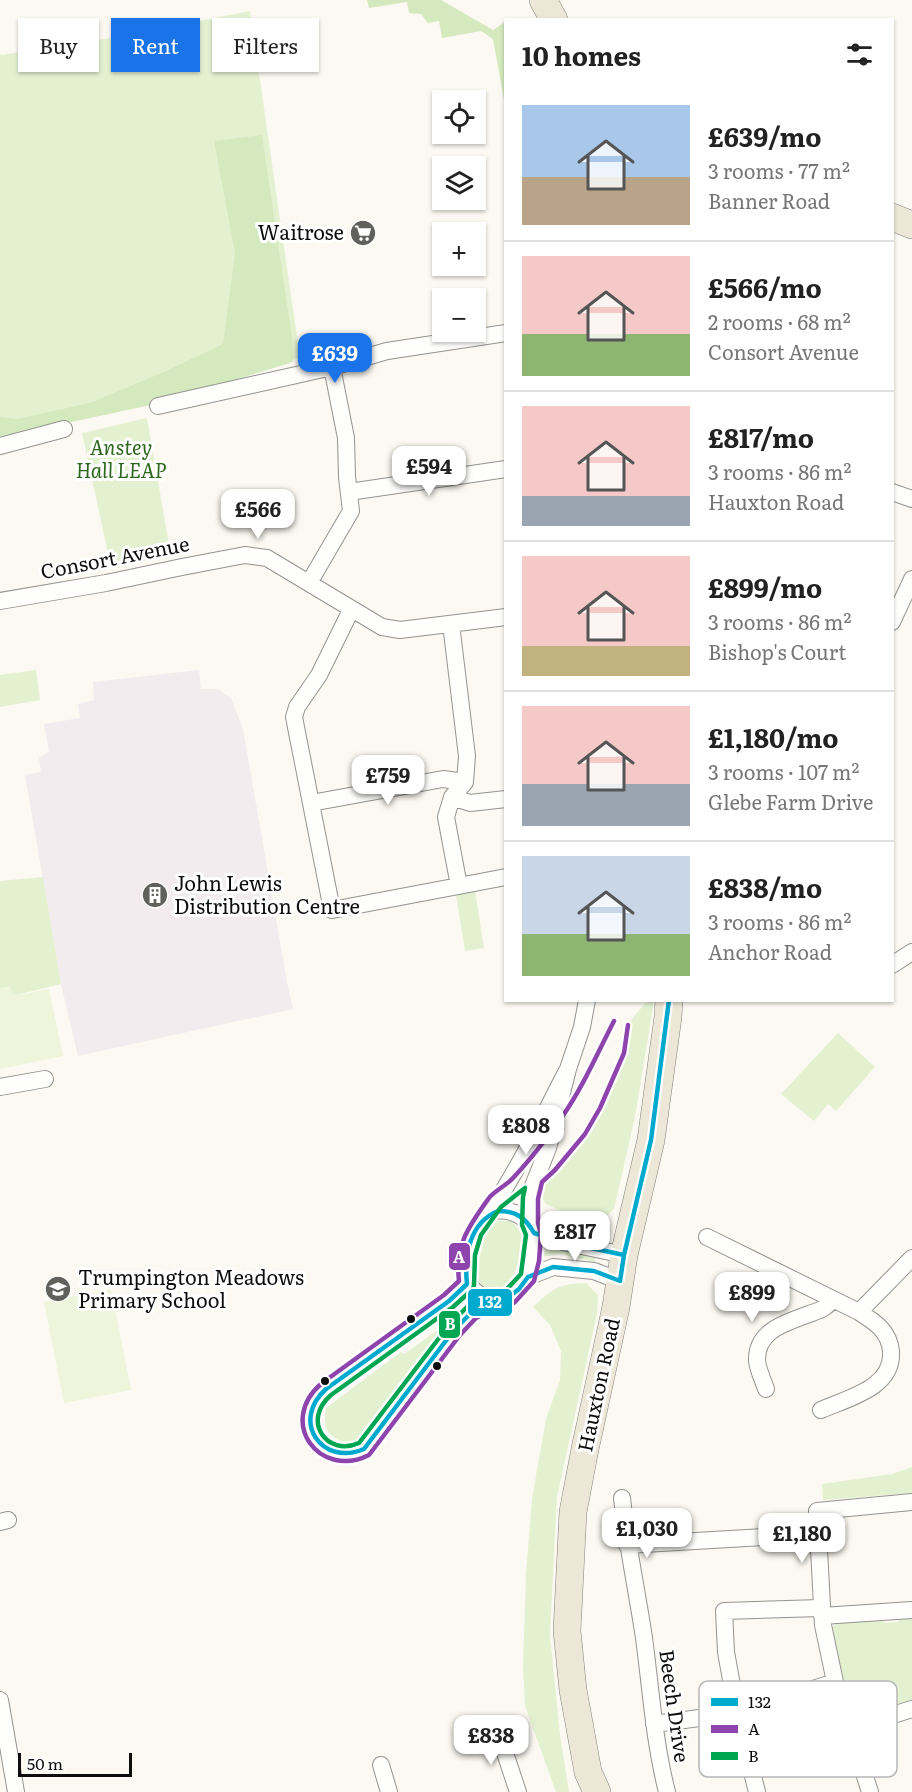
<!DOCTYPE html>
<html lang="en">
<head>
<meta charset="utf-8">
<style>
  :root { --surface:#fff; --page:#f2f2f2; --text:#222; --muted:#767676; --line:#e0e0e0; --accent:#1a73e8 }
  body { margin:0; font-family:Literata,serif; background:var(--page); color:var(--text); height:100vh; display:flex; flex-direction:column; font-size:22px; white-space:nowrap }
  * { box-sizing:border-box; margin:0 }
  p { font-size:20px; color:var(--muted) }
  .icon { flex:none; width:33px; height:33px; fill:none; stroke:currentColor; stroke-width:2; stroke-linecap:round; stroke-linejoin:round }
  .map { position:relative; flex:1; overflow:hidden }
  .sheet { position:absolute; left:504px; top:18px; width:390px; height:984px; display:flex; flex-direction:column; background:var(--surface); border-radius:0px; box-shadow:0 2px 4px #0004 }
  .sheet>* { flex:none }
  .top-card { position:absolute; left:18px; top:18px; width:396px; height:54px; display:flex; gap:12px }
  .buttons { position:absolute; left:432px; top:90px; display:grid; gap:12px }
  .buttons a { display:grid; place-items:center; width:54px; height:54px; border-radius:0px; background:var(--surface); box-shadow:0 2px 4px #0004; font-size:30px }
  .scale { position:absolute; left:18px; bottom:15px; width:114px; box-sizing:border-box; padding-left:6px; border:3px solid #0d0d0d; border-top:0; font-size:16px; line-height:21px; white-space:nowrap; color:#0d0d0d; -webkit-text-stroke:4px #fff; paint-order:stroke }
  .price { position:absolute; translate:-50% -51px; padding:0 14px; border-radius:12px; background:#fff; color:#222; font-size:20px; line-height:39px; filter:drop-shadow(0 2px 3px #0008) }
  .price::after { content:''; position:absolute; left:50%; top:36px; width:18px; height:14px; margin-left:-9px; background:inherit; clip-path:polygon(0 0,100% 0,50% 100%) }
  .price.on { background:var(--accent); color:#fff }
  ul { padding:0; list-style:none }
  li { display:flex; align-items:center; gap:18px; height:150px; padding:0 18px }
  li+li { border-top:2px solid var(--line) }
  li span { display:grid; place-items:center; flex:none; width:168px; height:120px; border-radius:0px; color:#555 }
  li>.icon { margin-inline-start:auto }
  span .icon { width:72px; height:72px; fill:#fffc; stroke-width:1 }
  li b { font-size:26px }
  h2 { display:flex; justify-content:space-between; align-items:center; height:72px; padding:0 18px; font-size:26px }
  .tag { padding:0 21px; border-radius:0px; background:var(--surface); box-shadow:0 2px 4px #0004; font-size:21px; line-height:54px }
  .tag.on { background:var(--accent); color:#fff }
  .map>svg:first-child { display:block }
  .industrial { fill:#f2ecee }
  .green { fill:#e4f1d1 }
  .forest { fill:#d5e9be }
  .pitch { fill:#eef5da }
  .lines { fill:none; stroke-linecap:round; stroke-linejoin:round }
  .minor-casing { stroke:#949390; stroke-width:18 }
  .primary-casing { stroke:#81817d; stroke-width:28 }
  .minor { stroke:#fefefd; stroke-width:16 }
  .primary { stroke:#ede7d8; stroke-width:27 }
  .bus-1-casing { stroke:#fff; stroke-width:9 }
  .bus-2-casing { stroke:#fff; stroke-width:9 }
  .bus-3-casing { stroke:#fff; stroke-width:9 }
  .bus-1 { stroke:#00a9ce; stroke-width:4.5 }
  .bus-2 { stroke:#8e44ad; stroke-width:4.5 }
  .bus-3 { stroke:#00a651; stroke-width:4.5 }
  .bus-dot { fill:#0d0d0d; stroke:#fff; stroke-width:2 }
  .labels { text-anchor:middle; stroke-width:6; stroke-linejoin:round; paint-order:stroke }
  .poi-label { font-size:20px; fill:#0d0d0d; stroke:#fff; text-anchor:start }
  .park-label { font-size:20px; font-style:italic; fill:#2c671b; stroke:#fff }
  .street-label { font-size:20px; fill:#0d0d0d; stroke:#fff }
  .key { fill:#fff; stroke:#b6b6b6; stroke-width:1.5 }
  .key-label { font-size:16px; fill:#0d0d0d }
  .line-badge { stroke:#fff; stroke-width:2 }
  .badge-label { font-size:16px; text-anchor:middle; font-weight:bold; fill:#fff }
</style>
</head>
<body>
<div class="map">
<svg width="912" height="1792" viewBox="0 0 912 1792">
  <rect width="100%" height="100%" fill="#fbf9f1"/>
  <!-- industrial -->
  <path class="industrial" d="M199,670L201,689H218L231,698L243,729L287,982L293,1009L78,1056L61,984L25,775L41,772L39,758L49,751L44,724L80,718L78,704L94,700L93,682Z"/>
  <!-- green -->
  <path class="green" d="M250,11L300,358L0,427V53L1,55L117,37Z
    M147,418L171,556L111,567L82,433Z
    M36,670L40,700L0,707V675Z
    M43,877L61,984L12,996L0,988V881Z
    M475,891L484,948L465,951L456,895Z
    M647,1001H654L635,1117L614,1209L603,1219L585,1221L546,1204L540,1196L549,1176L606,1105L625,1048L631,1020Z
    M838,1033L875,1067L836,1111L828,1104L814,1121L781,1094Z
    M497,1221H511L522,1232C522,1254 517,1281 497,1292L483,1289L475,1276L486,1231Z
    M544,1242L595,1258L594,1262L559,1254L541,1257Z
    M586,1283L598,1295L597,1314L557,1497L550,1635L560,1735L569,1792H556L525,1706L523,1667L526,1574L532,1499L546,1419L560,1380L561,1351L550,1325L533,1307C554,1288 558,1284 586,1283Z
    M452,1320L362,1437L346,1444C326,1434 323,1429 326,1408L401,1352L404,1354Z
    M912,1467V1493L823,1500L822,1484L892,1474Z
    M912,1616V1700C901,1703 882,1713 871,1713C842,1712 835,1652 829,1629L838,1623L880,1619L885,1623L897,1622L902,1617Z"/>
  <!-- forest -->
  <path class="forest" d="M367,0H441L493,30L505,22V105L493,39L481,31L442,38L439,21L428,23L421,14L409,13L407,2L369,8Z
    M262,135L292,338L293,362L156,404L0,437V417L17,419L90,403L166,371L223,344L235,253L214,141Z"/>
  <!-- pitch -->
  <path class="pitch" d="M10,986L13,996L49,989L63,1056L0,1069V988Z
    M111,1289L131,1390L64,1403L44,1302Z"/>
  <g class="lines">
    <!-- minor casing -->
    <g class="minor-casing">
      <path id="minor" d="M158,406L332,367L387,351L506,333
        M0,446L64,429
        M349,492L506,469
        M892,492L912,499
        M309,583L351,511L347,477L346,438L332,367
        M0,601L106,583L182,567L245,555L267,558L382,627L400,630L506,617
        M351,610L319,675L297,707L294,717L332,910L506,877
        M892,622L912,579
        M451,624L467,756L465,782L452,797L446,817L459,886
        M452,797L470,803L506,799
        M311,803L443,779L465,782
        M892,965L912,952
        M0,1087L45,1079
        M492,1211C571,1202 523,1334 476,1292C467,1285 463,1277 466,1265C468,1251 471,1233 480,1222C484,1218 490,1215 493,1210C501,1194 511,1178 520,1162C537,1132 551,1100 568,1069
        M530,1225L531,1191L548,1148L568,1069L582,1027L587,1000
        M534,1233L563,1242L624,1255
        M707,1237L859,1312C875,1322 889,1331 891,1351C894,1388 848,1398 821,1410
        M528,1277L553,1267L594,1271L620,1281
        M859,1312L912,1258
        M766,1389C763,1380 758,1370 757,1361C756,1330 786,1323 809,1314C820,1310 826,1309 832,1299
        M622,1498C627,1545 637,1591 644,1638C651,1690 654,1741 667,1792
        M0,1522L8,1520
        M627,1545L817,1534
        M821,1608L724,1611L726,1652L737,1713L835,1682
        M822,1616L912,1610
        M0,1700L16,1792
        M654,1724L737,1713L757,1792
        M851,1728L912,1709
        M497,1729L518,1792
        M381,1765L389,1792
        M870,1792L835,1682L823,1625L817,1511L912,1502"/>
    </g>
    <!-- primary casing -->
    <g class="primary-casing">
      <path id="primary" d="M543,0L554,20
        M892,217L912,225
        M597,1792L588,1772L573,1690L567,1631L573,1512L585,1449L616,1307L624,1255L651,1140L668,1017L669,1000"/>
    </g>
    <!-- minor -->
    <use href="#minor" class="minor"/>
    <!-- primary -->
    <use href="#primary" class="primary"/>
    <!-- bus-1 casing -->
    <g class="bus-1-casing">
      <path id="bus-1" d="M498,1211C516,1211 525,1217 534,1233L563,1242L624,1255L620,1281L594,1271L553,1267L528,1277L519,1289L505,1300H495L472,1312L454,1330L364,1449C322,1467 290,1421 326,1389L449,1301L467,1284C464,1256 469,1223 498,1211Z
        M624,1255L651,1140L669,1000"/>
    </g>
    <!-- bus-2 casing -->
    <g class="bus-2-casing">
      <path id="bus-2" d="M614,1021C597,1054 583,1087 562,1117C547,1138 531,1159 513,1178C507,1185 493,1192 489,1198C469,1226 455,1244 459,1281L444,1295L322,1383C276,1422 320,1480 369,1455L460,1335L476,1318L497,1308L507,1307L515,1302L534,1281L539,1261L541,1234L538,1223V1199L542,1182L555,1170L585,1134L600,1108L624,1053L628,1025"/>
    </g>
    <!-- bus-3 casing -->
    <g class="bus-3-casing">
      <path id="bus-3" d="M525,1188L523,1197L522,1225L526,1235L521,1274L506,1290L503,1292L492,1293L468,1306L449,1325L359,1443C327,1457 301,1421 331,1395L453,1307L473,1289L474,1285L475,1255L481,1235L501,1207Z"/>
    </g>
    <!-- bus-1 -->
    <use href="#bus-1" class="bus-1"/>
    <!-- bus-2 -->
    <use href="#bus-2" class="bus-2"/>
    <!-- bus-3 -->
    <use href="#bus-3" class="bus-3"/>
  </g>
  <!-- icons -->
  <defs>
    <g id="supermarket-disc" transform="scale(1.35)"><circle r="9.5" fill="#60605d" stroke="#fff"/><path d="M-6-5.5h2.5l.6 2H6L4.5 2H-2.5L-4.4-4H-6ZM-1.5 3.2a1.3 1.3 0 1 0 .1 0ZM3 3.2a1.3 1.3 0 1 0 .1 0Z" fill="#fff"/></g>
    <g id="building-disc" transform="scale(1.35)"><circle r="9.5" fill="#60605d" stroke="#fff"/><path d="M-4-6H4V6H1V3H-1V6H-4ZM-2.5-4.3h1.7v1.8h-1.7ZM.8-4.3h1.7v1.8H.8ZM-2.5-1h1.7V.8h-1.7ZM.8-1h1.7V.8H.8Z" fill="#fff"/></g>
    <g id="school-disc" transform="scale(1.35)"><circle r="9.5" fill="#60605d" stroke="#fff"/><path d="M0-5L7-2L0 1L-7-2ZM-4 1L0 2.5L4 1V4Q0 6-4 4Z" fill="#fff"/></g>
  </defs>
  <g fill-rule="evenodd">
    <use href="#supermarket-disc" x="363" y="233"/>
    <use href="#building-disc" x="155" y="895"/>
    <use href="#school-disc" x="58" y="1289"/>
  </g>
  <!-- markers -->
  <g class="bus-dot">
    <circle cx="411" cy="1319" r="5"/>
    <circle cx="437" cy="1366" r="5"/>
    <circle cx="325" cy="1381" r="5"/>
  </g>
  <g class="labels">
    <!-- poi labels -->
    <g class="poi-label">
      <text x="344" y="240" text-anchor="end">Waitrose</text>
      <text x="174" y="891">John Lewis<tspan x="174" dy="23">Distribution Centre</tspan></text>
      <text x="78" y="1285">Trumpington Meadows<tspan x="78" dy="23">Primary School</tspan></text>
    </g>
    <!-- park labels -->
    <g class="park-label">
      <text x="121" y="455">Anstey<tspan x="121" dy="23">Hall LEAP</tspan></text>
    </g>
    <!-- street labels -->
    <g class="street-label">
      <text transform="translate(115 558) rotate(-11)" y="7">Consort Avenue</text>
      <text transform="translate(599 1385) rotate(-78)" y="7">Hauxton Road</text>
      <text transform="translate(674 1706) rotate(82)" y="7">Beech Drive</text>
    </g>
  </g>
  <!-- legend -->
  <rect x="699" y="1681" width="198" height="96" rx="9" class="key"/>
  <rect x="711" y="1698" width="27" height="8" fill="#00a9ce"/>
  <rect x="711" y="1725" width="27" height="8" fill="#8e44ad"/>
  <rect x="711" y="1752" width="27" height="8" fill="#00a651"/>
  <g class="key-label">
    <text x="748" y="1708">132</text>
    <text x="748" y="1735">A</text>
    <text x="748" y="1762">B</text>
  </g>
  <g class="line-badge">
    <rect x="448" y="1242" width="23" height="29" rx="6" fill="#8e44ad"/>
    <rect x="467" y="1288" width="46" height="29" rx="6" fill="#00a9ce"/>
    <rect x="438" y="1310" width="23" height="29" rx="6" fill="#00a651"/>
  </g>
  <g class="badge-label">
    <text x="459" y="1263">A</text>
    <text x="490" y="1308">132</text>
    <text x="450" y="1330">B</text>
  </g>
</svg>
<div class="buttons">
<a><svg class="icon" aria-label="locate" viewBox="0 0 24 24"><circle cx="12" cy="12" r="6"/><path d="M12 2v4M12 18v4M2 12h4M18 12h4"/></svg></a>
<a><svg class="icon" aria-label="layers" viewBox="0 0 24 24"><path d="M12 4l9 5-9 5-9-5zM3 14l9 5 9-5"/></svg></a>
<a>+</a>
<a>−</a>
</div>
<div class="scale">50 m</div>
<b class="price on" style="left:335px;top:384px">£639</b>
<b class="price" style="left:429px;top:497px">£594</b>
<b class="price" style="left:258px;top:540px">£566</b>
<b class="price" style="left:388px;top:806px">£759</b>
<b class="price" style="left:526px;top:1156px">£808</b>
<b class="price" style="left:575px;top:1262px">£817</b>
<b class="price" style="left:752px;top:1323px">£899</b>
<b class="price" style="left:647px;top:1559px">£1,030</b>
<b class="price" style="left:802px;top:1564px">£1,180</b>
<b class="price" style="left:491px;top:1766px">£838</b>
<div class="top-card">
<a class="tag">Buy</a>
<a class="tag on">Rent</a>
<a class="tag">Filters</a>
</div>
<section class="sheet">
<h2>10 homes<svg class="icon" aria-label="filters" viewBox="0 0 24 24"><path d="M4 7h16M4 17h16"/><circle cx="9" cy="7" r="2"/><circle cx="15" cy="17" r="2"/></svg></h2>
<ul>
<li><span style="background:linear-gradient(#a9c7e8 60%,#b9a48a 0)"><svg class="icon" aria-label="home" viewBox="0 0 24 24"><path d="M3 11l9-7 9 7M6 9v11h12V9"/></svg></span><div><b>£639/mo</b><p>3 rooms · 77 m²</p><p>Banner Road</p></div></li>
<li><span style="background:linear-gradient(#f6c9c9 65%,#8fb573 0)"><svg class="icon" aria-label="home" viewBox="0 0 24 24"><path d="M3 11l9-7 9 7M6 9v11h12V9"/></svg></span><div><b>£566/mo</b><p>2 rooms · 68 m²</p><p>Consort Avenue</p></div></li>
<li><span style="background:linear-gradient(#f6c9c9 75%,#9aa5b1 0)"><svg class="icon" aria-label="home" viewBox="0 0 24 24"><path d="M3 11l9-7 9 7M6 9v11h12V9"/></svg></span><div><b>£817/mo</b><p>3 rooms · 86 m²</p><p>Hauxton Road</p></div></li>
<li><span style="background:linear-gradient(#f6c9c9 75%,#c2b280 0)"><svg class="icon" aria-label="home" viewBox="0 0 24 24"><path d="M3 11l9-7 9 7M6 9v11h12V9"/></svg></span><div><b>£899/mo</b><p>3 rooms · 86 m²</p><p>Bishop's Court</p></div></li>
<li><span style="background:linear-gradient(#f6c9c9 65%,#9aa5b1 0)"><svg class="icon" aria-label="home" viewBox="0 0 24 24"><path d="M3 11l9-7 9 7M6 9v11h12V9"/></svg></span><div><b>£1,180/mo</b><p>3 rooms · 107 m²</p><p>Glebe Farm Drive</p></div></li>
<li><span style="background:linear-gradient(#c9d6e8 65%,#8fb573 0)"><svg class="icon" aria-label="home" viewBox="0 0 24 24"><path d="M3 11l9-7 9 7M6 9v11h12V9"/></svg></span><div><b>£838/mo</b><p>3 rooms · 86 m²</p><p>Anchor Road</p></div></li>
</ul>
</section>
</div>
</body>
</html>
